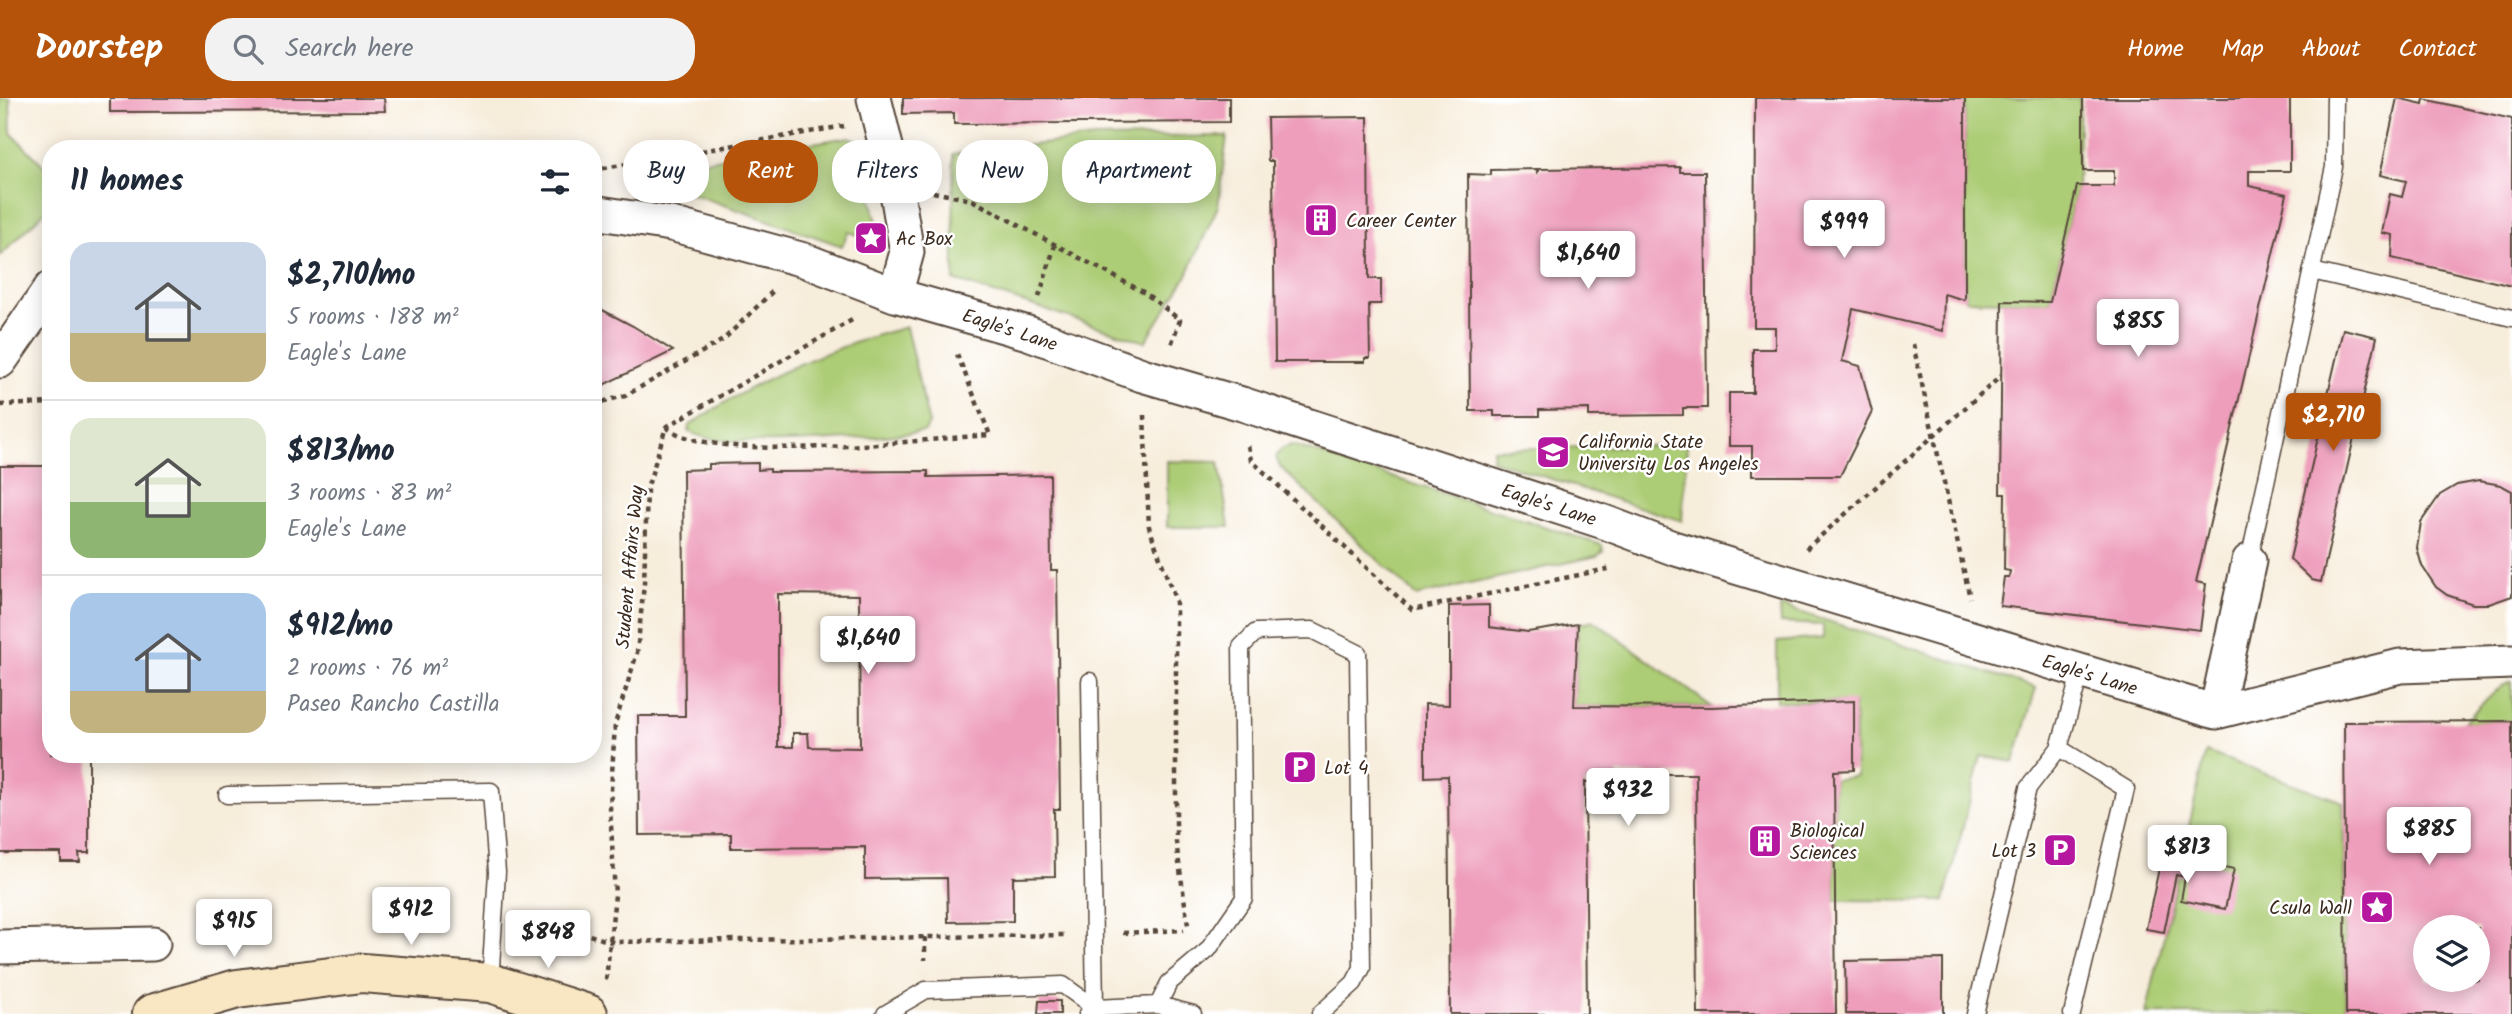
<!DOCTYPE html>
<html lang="en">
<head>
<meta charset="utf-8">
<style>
  :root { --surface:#fff; --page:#f2f2f3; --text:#1f2937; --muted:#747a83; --line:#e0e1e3; --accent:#b45309 }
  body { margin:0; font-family:Kalam,sans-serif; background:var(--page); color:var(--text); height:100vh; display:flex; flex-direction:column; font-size:26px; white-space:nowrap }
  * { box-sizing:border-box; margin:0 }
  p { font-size:23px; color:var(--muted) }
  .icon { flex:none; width:38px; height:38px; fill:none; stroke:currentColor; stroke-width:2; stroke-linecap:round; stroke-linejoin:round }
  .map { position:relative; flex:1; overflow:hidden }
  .sheet { position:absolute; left:42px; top:42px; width:560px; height:623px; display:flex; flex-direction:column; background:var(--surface); border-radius:28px; box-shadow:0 4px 18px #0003 }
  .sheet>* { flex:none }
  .banner { position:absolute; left:623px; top:42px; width:665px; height:63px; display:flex; gap:14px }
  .buttons { position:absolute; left:2413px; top:817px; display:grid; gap:14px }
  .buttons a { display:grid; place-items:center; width:77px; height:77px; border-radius:50%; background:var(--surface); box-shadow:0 4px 18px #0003; font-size:35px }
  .price { position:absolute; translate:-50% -60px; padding:0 16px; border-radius:7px; background:#fff; color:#222; font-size:23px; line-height:46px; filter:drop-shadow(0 2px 4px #0008) }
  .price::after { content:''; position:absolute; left:50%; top:42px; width:21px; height:16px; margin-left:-10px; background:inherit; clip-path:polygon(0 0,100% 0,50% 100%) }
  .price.selected { background:var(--accent); color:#fff }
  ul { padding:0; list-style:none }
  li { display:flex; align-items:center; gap:21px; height:175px; padding:0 28px }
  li+li { border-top:2px solid var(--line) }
  li span { display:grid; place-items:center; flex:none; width:196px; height:140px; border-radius:21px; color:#555 }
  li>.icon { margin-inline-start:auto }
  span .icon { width:84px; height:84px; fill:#fffc; stroke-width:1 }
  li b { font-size:30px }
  h2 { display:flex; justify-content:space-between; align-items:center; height:84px; padding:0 28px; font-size:30px }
  .pill { padding:0 24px; border-radius:28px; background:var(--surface); box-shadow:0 4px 18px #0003; font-size:24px; line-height:63px }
  .pill.selected { background:var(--accent); color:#fff }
  header { display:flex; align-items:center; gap:42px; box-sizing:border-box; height:98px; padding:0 35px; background:var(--accent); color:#fff }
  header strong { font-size:33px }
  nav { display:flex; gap:38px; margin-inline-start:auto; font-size:24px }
  .search { width:490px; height:63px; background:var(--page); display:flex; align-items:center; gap:18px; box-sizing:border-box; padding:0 24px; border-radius:28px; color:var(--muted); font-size:26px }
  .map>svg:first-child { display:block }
  .green { fill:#accc74; stroke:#747b49; stroke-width:2 }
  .building { fill:#ee9dbb; fill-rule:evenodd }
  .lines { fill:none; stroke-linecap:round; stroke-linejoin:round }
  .lane-casing { stroke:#57473a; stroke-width:19 }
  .street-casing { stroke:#57473a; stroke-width:37 }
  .secondary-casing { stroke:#57473a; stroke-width:42 }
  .path { stroke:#57473a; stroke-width:4.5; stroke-dasharray:5 5; stroke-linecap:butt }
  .lane { stroke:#fff; stroke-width:16 }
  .street { stroke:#fff; stroke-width:33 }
  .secondary { stroke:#f9e7c3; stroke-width:38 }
  .labels { text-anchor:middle; stroke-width:5; stroke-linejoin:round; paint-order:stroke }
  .poi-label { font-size:19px; fill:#3b2a1e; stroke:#fff; text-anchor:start }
  .street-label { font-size:19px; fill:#3b2a1e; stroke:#fff }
</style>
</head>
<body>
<header>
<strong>Doorstep</strong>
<div class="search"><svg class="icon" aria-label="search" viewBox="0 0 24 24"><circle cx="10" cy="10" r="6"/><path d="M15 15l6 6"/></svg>Search here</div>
<nav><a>Home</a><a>Map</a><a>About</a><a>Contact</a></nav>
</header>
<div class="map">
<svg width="2512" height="916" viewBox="0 0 2512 916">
  <rect width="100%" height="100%" fill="#fff"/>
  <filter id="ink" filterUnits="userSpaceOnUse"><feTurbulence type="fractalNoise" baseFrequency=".0143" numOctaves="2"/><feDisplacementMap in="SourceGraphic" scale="14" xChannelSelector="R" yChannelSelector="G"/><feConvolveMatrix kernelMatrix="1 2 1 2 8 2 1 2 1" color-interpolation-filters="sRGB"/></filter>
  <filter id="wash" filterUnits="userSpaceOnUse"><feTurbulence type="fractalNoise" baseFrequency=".00686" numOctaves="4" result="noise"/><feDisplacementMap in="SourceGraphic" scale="28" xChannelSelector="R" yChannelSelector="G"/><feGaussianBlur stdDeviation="1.57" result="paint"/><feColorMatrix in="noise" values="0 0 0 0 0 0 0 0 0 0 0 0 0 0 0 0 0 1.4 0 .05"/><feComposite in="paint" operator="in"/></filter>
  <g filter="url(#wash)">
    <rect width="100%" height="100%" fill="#f7eddb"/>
    <!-- green -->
    <path class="green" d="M0,0H10L11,35L51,75V107L0,158Z
      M1965,0H2080L2077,88L2050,204L1965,202Z
      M1227,38L1218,108L1186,179L1145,244L954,182L953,56L1094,40Z
      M849,39L856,42L882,144L848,134L842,148L678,91L683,69L692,65Z
      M906,229L929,326L925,333C882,340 721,354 688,333L689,328C755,282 827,250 906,229Z
      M1293,347L1602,447L1603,454L1597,458L1416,498L1280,369L1276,359L1282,350Z
      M1687,347L1682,423L1492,362L1493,351Z
      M1167,363L1219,364L1229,429H1167Z
      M1784,509L2036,590L2014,664L1981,658L1944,803L1835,802L1834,682L1856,678L1854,604H1777V544L1823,540V527L1781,525L1780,510Z
      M1593,522L1712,609L1574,608L1578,526Z
      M2512,583V623L2464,624L2502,587Z
      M2206,654L2343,704L2346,916H2146Z"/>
    <g id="blocks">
      <!-- building -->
      <path class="building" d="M110,0H384L385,13L110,14Z
        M903,0H1229V24L954,26V15L903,16Z
        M1755,0H1965V202L1944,196L1943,233L1853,211L1842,263L1860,268L1872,314L1840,378H1752V348H1729V295H1753V251H1775V229H1754Z
        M2083,0H2290V73H2249V88L2287,96L2196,484L2206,486L2200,532L2000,508L2004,479H2009L2010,473L2004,472L2005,396H2000L2002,203L2050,204L2077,88H2114V73H2083Z
        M2397,0L2423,6L2424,1L2512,21V188L2392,160L2393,137L2382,135L2390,96L2402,99L2406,83L2380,77Z
        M1368,19L1369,181H1381V206H1369L1370,260H1365V264H1275L1273,63H1268L1267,20Z
        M1680,69V74H1705L1707,310H1683V317L1589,318V311L1539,312V318H1494V313H1470L1468,76L1491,77V72L1537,71V76L1539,71Z
        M593,207L633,228L673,253L593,292Z
        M2343,231L2377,239L2321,484L2312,482L2290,461Z
        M758,365V372L770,371V374L928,373V379L1050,377L1051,472H1057L1060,711H1054L1055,778L1013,779V823L948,824L947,780L865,781V749L731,750V736L639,737L638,618H685L683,372L709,371V366ZM778,496L859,497L860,650L809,649L808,635H793V649H778Z
        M0,368H51V656H89V755H79L80,764H61V755H0Z
        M2479,383L2501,387L2512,393V498L2489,506H2473L2447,497L2436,489L2422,468L2417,450L2421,424L2440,397L2457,387Z
        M1489,507V529L1528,534L1578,526L1574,608L1712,609L1854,603V672L1834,673L1836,916H1698L1696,676H1618V683L1585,684L1587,916H1450L1448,678L1425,679V606L1449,607V508Z
        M2512,623V916H2346L2344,624ZM2426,830H2478V882H2426Z
        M2164,747L2180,751L2179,759L2234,771L2225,811L2181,802L2185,779L2176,777L2164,834L2146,831Z
        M1943,861V916H1846L1845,863Z
        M1039,903H1060V916H1038Z"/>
    </g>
  </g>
  <g filter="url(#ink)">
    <use href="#blocks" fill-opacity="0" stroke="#57473a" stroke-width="2"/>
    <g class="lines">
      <!-- lane casing -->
      <g class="lane-casing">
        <path id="lane" d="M2312,173L2512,220
          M2249,463L2334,69L2335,0
          M1090,583L1095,910
          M2059,650L2081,573
          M227,697L491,693L497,774L490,885
          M1158,907L1169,885L1208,852L1244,800L1241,549L1256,534L1312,532L1358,555L1362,870L1354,885L1320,916
          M885,916L926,892L1063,887L1095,910
          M1087,916L1095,910L1158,907L1193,916
          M1975,916L2028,690L2059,650L2126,691L2072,916"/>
      </g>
      <!-- street casing -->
      <g class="street-casing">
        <path id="street" d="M874,0L896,89L907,154L895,197
          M593,114L671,126L804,162L895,197L1028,235L1142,277L1242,306L1604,424L1673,450L2216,614L2400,568L2512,564
          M0,263L51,190
          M2216,614L2249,463
          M0,849L153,846"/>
      </g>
      <!-- secondary casing -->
      <g class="secondary-casing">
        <path id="secondary" d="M152,916L237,891L362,875L490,885L588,916"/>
      </g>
      <!-- path -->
      <path class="path" d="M593,72L844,28
        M933,94L972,102L1145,195L1180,222L1171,247
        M1039,199L1055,147
        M1913,246L1970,500
        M593,306L625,298L723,242L774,192
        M0,307L51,305
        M1144,317L1149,429L1176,504V744L1188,827
        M666,329C714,368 923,341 990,337L957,256
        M1248,348L1251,362L1412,512L1612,470
        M1806,451L2001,278
        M542,822L611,844L1065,837
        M1123,835L1184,832
        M925,839V862
        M606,882L615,797L610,709L615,626L637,555L644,486L647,391L666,329L852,222"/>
      <!-- lane -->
      <use href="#lane" class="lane"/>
      <!-- street -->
      <use href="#street" class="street"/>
      <!-- secondary -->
      <use href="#secondary" class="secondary"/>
    </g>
  </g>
  <!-- icons -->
  <defs>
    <g id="building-square" transform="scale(1.75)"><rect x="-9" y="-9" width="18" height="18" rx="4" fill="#b5179e" stroke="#fff"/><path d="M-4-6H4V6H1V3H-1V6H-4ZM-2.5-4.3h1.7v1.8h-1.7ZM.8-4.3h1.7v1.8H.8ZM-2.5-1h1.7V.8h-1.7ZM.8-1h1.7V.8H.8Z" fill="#fff"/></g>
    <g id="sight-square" transform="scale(1.75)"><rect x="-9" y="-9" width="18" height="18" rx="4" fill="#b5179e" stroke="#fff"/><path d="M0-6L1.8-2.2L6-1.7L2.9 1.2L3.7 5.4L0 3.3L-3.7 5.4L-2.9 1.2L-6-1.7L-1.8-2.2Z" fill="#fff"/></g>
    <g id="university-square" transform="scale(1.75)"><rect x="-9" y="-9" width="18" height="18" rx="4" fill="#b5179e" stroke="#fff"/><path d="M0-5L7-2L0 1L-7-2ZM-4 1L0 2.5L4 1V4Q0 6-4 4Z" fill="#fff"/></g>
    <g id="parking-square" transform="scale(1.75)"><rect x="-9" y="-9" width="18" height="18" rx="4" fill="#b5179e" stroke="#fff"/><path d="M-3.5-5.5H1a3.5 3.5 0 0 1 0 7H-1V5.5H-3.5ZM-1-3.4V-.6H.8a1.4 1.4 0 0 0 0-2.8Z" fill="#fff"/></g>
  </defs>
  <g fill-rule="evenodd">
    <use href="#building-square" x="1321" y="122"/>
    <use href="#sight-square" x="871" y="140"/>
    <use href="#university-square" x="1553" y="354"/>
    <use href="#parking-square" x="1300" y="669"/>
    <use href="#building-square" x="1765" y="743"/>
    <use href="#parking-square" x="2060" y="752"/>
    <use href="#sight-square" x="2377" y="809"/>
  </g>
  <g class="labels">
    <!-- poi labels -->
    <g class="poi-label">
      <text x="1346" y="129">Career Center</text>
      <text x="896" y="147">Ac Box</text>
      <text x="1578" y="350">California State<tspan x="1578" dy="22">University Los Angeles</tspan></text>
      <text x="1324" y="676">Lot 4</text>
      <text x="1790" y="739">Biological<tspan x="1790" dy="22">Sciences</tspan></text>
      <text x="2036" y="759" text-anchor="end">Lot 3</text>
      <text x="2352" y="816" text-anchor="end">Csula Wall</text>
    </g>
    <!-- street labels -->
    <g class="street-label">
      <text transform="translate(1010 231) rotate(18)" y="7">Eagle's Lane</text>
      <text transform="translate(1549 406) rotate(18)" y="7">Eagle's Lane</text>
      <text transform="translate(629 469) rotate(-85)" y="7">Student Affairs Way</text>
      <text transform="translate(2090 576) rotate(17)" y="7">Eagle's Lane</text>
    </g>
  </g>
</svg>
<div class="buttons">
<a><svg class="icon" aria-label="layers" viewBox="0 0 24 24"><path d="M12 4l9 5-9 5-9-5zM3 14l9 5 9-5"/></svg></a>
</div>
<b class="price" style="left:1844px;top:162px">$999</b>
<b class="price" style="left:1588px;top:193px">$1,640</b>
<b class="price" style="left:2138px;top:261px">$855</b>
<b class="price selected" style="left:2333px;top:355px">$2,710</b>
<b class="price" style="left:868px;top:578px">$1,640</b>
<b class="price" style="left:1628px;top:730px">$932</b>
<b class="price" style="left:2429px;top:769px">$885</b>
<b class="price" style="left:2187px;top:787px">$813</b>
<b class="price" style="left:411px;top:849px">$912</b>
<b class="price" style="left:234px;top:861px">$915</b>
<b class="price" style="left:548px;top:872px">$848</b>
<div class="banner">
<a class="pill">Buy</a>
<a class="pill selected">Rent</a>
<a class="pill">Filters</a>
<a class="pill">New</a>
<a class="pill">Apartment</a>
</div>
<section class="sheet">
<h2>11 homes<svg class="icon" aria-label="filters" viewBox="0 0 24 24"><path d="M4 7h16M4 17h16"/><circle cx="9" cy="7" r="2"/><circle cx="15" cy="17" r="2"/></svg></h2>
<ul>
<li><span style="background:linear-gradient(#c9d6e8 65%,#c2b280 0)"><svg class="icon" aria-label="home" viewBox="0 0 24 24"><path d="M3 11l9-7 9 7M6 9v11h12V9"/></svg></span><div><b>$2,710/mo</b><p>5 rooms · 188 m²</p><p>Eagle's Lane</p></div></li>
<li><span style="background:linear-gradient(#dfe7d0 60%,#8fb573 0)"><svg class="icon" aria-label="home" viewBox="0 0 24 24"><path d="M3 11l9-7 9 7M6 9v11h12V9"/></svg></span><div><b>$813/mo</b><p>3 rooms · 83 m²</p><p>Eagle's Lane</p></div></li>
<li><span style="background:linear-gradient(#a9c7e8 70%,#c2b280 0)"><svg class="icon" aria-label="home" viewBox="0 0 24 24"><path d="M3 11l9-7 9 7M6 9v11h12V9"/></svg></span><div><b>$912/mo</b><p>2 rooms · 76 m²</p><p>Paseo Rancho Castilla</p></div></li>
</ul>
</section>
</div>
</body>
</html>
